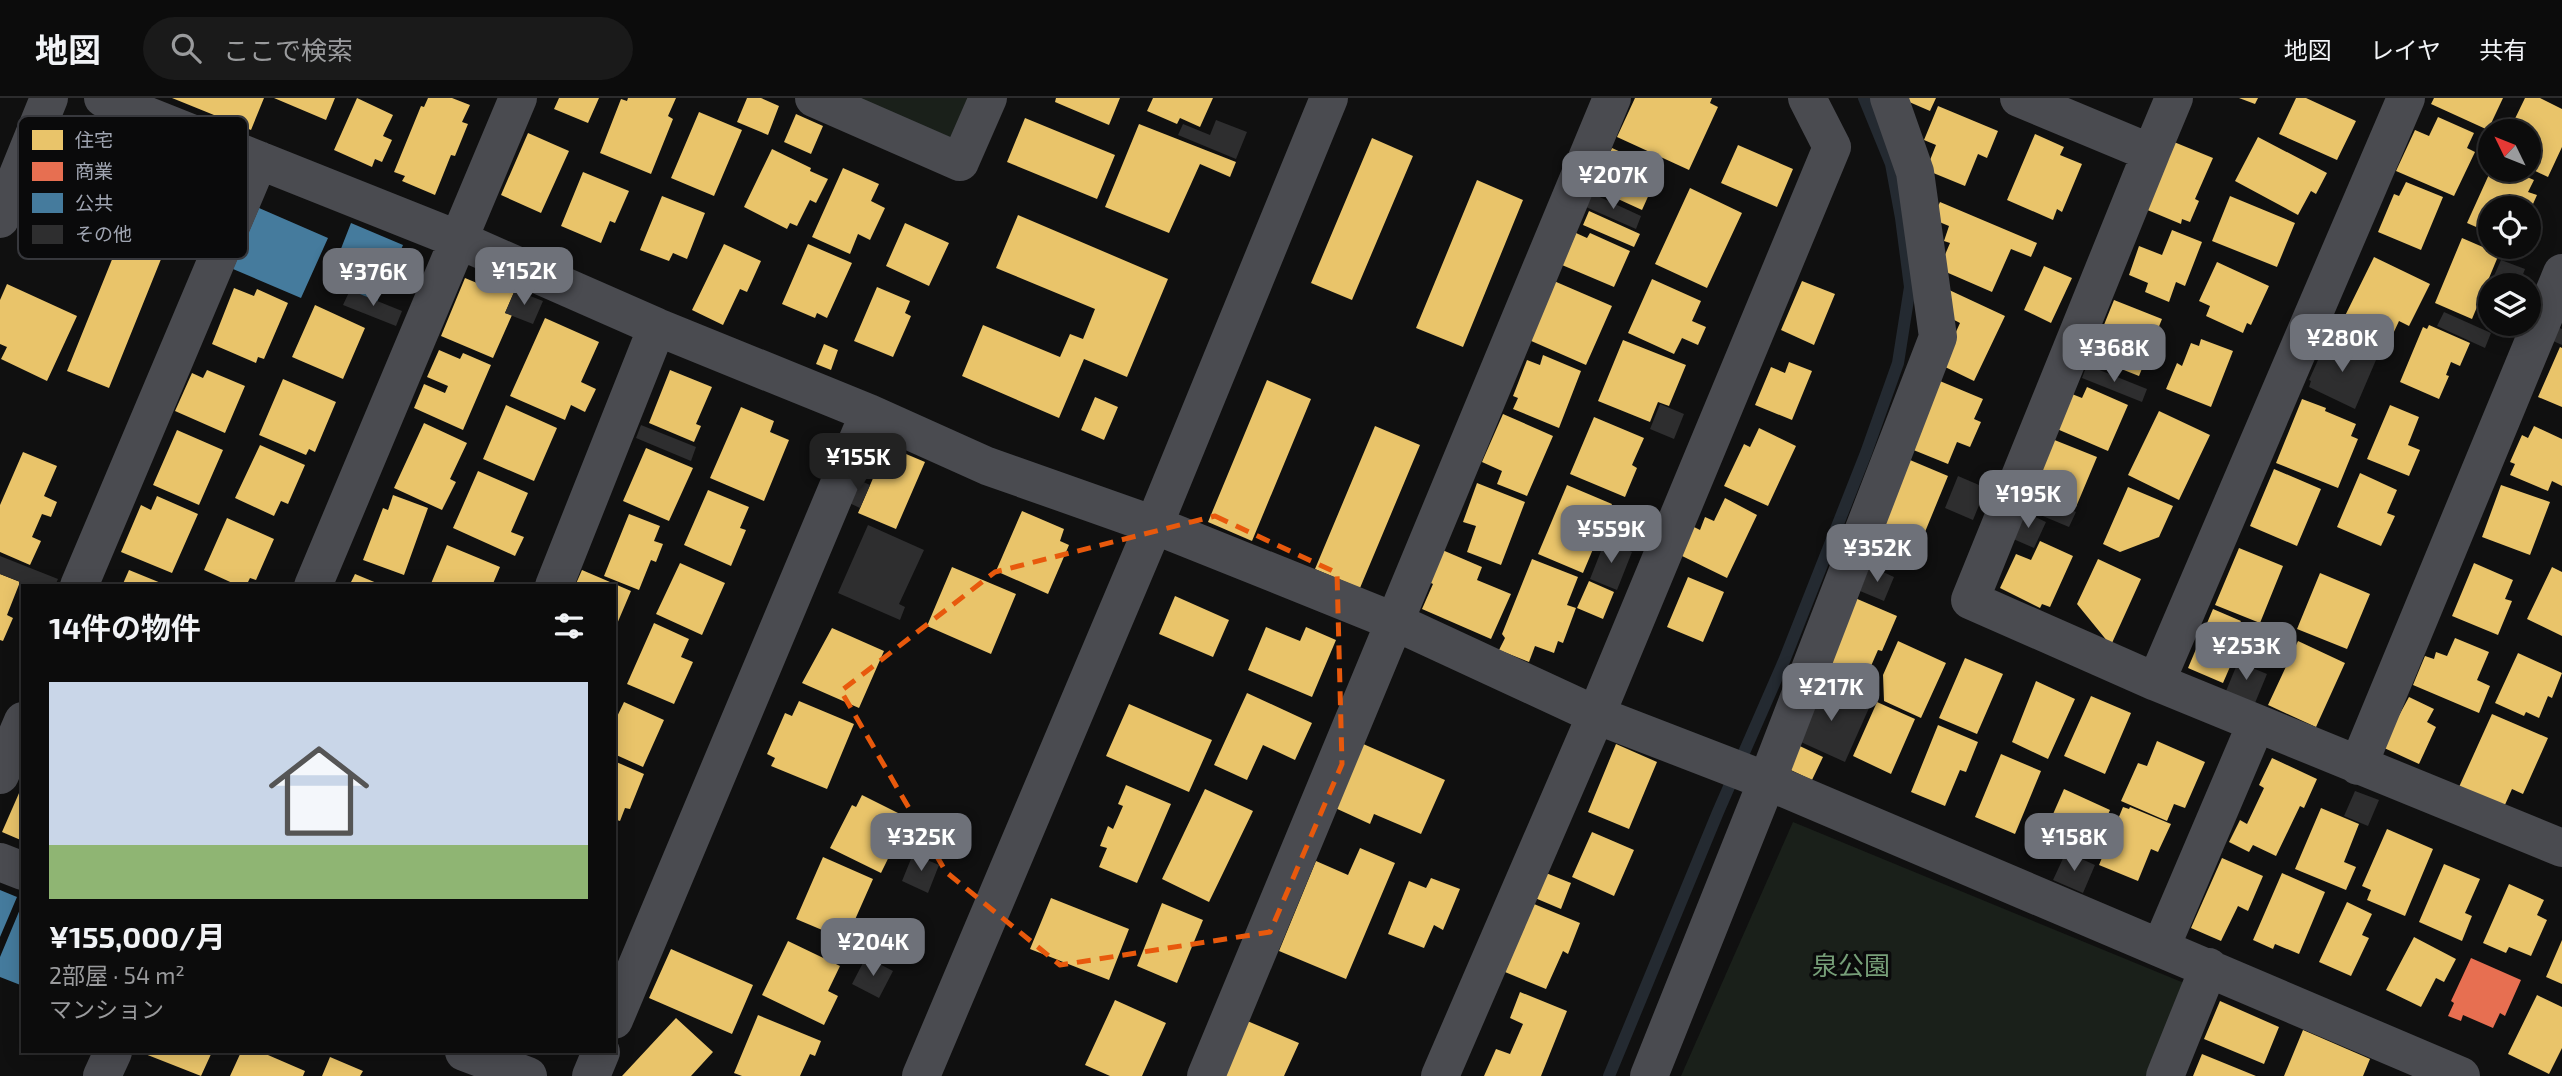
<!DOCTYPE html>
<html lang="ja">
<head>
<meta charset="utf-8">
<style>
  :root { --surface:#0c0c0c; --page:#1a1a1a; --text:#f1f3f6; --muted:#9a9b9d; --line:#2c2c2d; --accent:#6e7179 }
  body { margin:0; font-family:"Exo 2","Noto Sans JP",sans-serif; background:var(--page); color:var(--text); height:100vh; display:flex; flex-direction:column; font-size:26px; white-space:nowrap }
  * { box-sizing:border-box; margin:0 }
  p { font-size:23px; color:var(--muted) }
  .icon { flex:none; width:38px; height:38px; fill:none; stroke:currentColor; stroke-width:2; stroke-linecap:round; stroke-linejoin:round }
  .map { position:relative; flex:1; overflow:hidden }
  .sheet { position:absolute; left:21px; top:486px; width:595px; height:469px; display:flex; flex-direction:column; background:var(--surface); border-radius:0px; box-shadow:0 4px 18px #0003,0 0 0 2px var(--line) }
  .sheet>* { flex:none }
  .needle { width:46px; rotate:313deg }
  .fabs { position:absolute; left:2478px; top:21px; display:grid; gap:14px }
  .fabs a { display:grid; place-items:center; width:63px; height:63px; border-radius:50%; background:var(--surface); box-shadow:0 4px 18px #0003,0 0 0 2px var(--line); font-size:35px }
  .price { position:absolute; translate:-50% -60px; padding:0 16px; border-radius:14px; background:var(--accent); color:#fff; font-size:23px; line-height:46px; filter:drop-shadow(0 2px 4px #0008) }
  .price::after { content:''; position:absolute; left:50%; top:42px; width:21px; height:16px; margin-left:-10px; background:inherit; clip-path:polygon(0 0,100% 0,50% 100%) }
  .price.selected { background:#222; color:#fff }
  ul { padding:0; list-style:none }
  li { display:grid; align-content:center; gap:14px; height:371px; padding:0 28px }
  li span { display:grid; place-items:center; height:217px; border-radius:0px; color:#555 }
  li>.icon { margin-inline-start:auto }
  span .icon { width:126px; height:126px; fill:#fffc; stroke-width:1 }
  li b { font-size:30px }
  h2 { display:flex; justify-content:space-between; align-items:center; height:84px; padding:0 28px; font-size:30px }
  header { display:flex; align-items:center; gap:42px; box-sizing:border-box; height:98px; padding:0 35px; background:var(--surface); border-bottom:2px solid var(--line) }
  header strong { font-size:33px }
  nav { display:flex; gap:38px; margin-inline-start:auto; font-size:24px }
  .search { width:490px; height:63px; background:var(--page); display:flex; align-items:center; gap:18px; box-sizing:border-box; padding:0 24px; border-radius:38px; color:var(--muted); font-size:26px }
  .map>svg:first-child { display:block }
  .green { fill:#1a201a }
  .homes { fill:#e9c46a }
  .shops { fill:#e76f51 }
  .public { fill:#457b9d }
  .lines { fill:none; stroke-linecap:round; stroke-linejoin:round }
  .stream { stroke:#242a31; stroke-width:12 }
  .building { fill:#2e2e2f }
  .minor { stroke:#4a4b50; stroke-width:38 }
  .marked { fill:none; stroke:#e8590c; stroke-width:5; stroke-dasharray:14 9; stroke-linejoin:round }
  .labels { text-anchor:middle; stroke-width:7; stroke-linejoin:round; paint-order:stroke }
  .park-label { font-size:26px; fill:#769e78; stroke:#0a0a0b }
  .key { fill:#0a0a0b; stroke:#37383d; stroke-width:2 }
  .key-label { font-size:19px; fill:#a0a5b2 }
</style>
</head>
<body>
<header>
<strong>地図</strong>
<div class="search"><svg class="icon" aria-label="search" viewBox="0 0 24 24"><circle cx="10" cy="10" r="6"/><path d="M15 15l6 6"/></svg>ここで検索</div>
<nav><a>地図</a><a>レイヤ</a><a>共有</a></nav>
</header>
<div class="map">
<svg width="2562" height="978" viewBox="0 0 2562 978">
  <rect width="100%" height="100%" fill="#101010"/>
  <!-- green -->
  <path class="green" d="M857,0H971L954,41Z
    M1793,724L2184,885L2146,978H1681Z"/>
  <!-- homes -->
  <path class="homes" d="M172,0H264L251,32Z
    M274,0H335L326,22Z
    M357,0L393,17L383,38L392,42L382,64L375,61L372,69L334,52Z
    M428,0H452L470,7L462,24L468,26L455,58L451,57L435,97L402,83L405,78L394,74L421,8L424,9Z
    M559,0H599L588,25L554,11Z
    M628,0H676L668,18L673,21L651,76L600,55L621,1L627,3Z
    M747,0H761L779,8L768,37L737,24Z
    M1056,0H1120L1109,27L1055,4Z
    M1153,0H1213L1200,29L1180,20L1177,26L1147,13Z
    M1635,0H1712L1710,5L1718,9L1689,72L1617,39Z
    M1900,0H1936L1930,13Z
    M2239,0H2258L2255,6Z
    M2296,0H2306L2356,23L2337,62L2279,36Z
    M2434,0H2503L2488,32L2431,6Z
    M2525,0H2540L2562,11V49L2548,79L2529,70V33H2509Z
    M1938,8L1998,33L1987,60L1978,56L1965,88L1926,72L1936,47L1924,42Z
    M699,14L742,32L714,98L671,80Z
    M796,16L823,28L811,56L784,44Z
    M2438,19L2474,35L2467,50L2475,54L2454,98L2396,73L2415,32L2429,38Z
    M1025,20L1115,57L1097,101L1007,64Z
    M1139,26L1236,64L1230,79L1200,66L1169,135L1105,109Z
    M528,35L569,53L541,115L501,97Z
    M2035,36L2064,49L2060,57L2082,66L2062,114L2057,111L2053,122L2007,102Z
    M2258,39L2327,75L2316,96L2311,93L2298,117L2235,83Z
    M1372,40L1413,58L1352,202L1311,185Z
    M2174,44L2213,60L2195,101L2199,103L2190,124L2182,121L2181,126L2145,111Z
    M1738,47L1793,71L1777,109L1721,85Z
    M1612,50L1660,72L1642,112L1594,90Z
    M772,51L811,70L810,73L828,81L816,105L810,102L797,128L790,125L787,131L744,109Z
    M155,55L197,72L109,290L67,273Z
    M843,70L879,86L871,103L885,110L870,142L858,136L850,156L812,139Z
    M2491,72H2511L2534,82L2528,94L2537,97L2529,115V110H2490V135L2467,125Z
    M583,74L629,93L615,125L610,123L601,145L561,128Z
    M1477,82L1523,102L1463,249L1416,230Z
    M2406,84L2443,99L2421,152L2378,134L2394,96L2399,98Z
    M1690,90L1742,115L1707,190L1655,166Z
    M662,98L705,115L687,161L673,155L669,163L640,152Z
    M2230,98L2295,125L2277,169L2212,143Z
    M1940,104L2037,145L2031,159L2011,151L1992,194L1939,171L1950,145L1944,143L1949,128L1932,121Z
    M1589,113L1640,136L1634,149L1583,127Z
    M1018,117L1168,181L1127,279L1084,261L1059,320L962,278L983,227L1060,259L1070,236L1083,241L1095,211L996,170Z
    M905,125L949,145L929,188L886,168Z
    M2172,132L2202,144L2185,188L2176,184L2169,204L2145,194L2148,185L2129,177L2139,148L2162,157Z
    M1576,135L1587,140L1590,135L1630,153L1614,189L1562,167Z
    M2462,140L2499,156L2472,221L2435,205Z
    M724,146L761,163L747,194L740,191L723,227L692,212Z
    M808,146L852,165L827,220L817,215L815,220L782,206Z
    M2374,159L2430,186L2409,228L2399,223L2386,251L2340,228Z
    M2217,164L2269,188L2251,227L2247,225L2243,235L2206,218L2210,208L2199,203Z
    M2044,168L2072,180L2051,225L2024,212Z
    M480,178L515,192L505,215L512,217L493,260L441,238L465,180L477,185Z
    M1652,181L1701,203L1692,223L1706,229L1698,247L1682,240L1674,256L1628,235Z
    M1554,183L1612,208L1586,267L1529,242Z
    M1802,183L1835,196L1814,247L1781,232Z
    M7,186L77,218L47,283L1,261L7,249L0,246V202Z
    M877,189L910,203L905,215L911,218L893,259L854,243Z
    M234,190L254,198L257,191L288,205L264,261L258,259L256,265L212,246Z
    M1947,191L2005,218L1974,283L1941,267L1960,225L1937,213Z
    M2114,202L2162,221L2139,278L2091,259Z
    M315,207L365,230L343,281L292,259Z
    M545,220L599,244L581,284L596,291L585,314L571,307L565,322L510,298Z
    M2429,227L2470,245L2460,268L2451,264L2446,277L2449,278L2439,301L2400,284L2423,229L2427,231Z
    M2201,241L2233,253L2211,309L2166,291L2177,265L2182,268L2191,245L2199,248Z
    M1623,242L1686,267L1669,308L1658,304L1650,324L1598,303Z
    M824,246L838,252L831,272L816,266Z
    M2560,249L2562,250V309L2538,299Z
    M439,252L460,261L463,255L491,267L463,332L414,310L424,286L445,295L448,288L427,279Z
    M1543,257L1581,273L1559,330L1513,311L1518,300L1513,298L1527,262L1540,267Z
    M1789,264L1812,273L1792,322L1755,307L1771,269L1785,275Z
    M207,272L245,288L225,335L175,313L192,275L203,280Z
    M670,272L712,289L696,326L701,328L694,344L649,325Z
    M283,281L336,304L315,354L309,351L306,357L259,337Z
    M1935,281L1983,301L1974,321L1981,324L1970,349L1957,344L1948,366L1911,351Z
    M1267,282L1311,301L1252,443L1208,424Z
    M2087,289L2128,307L2108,353L2057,331L2072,296L2082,300Z
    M1095,299L1118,309L1104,342L1081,332Z
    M2302,301L2326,310L2325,313L2356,326L2351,338L2358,341L2338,390L2276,365Z
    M506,307L557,330L534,383L483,361Z
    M2390,307L2419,319L2408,347L2420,352L2409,378L2367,361Z
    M741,309L774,323L770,334L789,342L764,403L710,380Z
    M2159,313L2210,337L2179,402L2128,377Z
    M1503,316L1553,338L1527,398L1497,386L1502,373L1482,364Z
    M1594,319L1644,340L1632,367L1637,370L1625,399L1570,376Z
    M424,325L467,345L450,381L456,384L442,412L394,390Z
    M1375,328L1420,347L1360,490L1315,471Z
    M2534,328L2562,341V388L2552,383L2548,393L2510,377L2515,366L2510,364L2522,337L2528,340Z
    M1759,330L1796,348L1768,408L1724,388L1744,346L1750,349Z
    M177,332L223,352L199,407L153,387Z
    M2052,341L2097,359L2076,409L2038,394L2044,381L2037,378Z
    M260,347L305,367L288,406L281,403L274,418L235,400Z
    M887,348L925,364L896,431L858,415Z
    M646,350L693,370L669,423L623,403Z
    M23,354L57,368L44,398L57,404L51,419L42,416L32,439L41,443L30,467L0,454V407Z
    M1910,362L1948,378L1918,451L1880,435Z
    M2274,371L2321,391L2297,448L2250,428Z
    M478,373L528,395L511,434L524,439L515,458L453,430Z
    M2360,375L2397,392L2387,415L2395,418L2381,448L2337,429Z
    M1477,385L1525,404L1501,467L1467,454L1476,428L1463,424Z
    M1567,387L1612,406L1583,475L1538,456Z
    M2501,387L2550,404L2530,457L2482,439Z
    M2128,389L2173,408L2159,439L2120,454L2103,446Z
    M708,392L749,409L740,430L746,432L731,468L684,447Z
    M393,397L428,410L404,477L363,462L383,410L388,412Z
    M157,398L198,416L172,475L121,454L141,407L151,412Z
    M1725,400L1757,417L1727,480L1678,456L1692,428L1700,432L1705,419L1714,423Z
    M1022,413L1064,431L1060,443L1069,447L1048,496L996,473Z
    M629,416L660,428L654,443L663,446L656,464L651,462L639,492L604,478Z
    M227,420L274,441L256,482L250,480L246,488H239L204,472Z
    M2040,443L2073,458L2050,509L2042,506L2040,510L2000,490L2016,456L2031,462Z
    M447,447L500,469L492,488H430Z
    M2239,450L2283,468L2260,525L2215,507Z
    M1440,451L1482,469L1477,482L1511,496L1491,541L1422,511L1433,486L1427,483Z
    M1532,461L1578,479L1567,507L1576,510L1563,545L1558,543L1554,555L1535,548L1529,564L1499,552L1505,540L1502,536Z
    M2098,461L2141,481L2112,545L2108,544L2077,506Z
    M680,465L725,485L702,537L656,516Z
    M2474,465L2513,482L2505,501L2512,503L2498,537L2452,518Z
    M952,469L1016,496L991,556L927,528Z
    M2552,469L2562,474V538L2527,521Z
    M129,472L161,485L159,488H122Z
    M582,472L631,493L614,533V488H575Z
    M2320,475L2370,496L2347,551L2297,531Z
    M0,476L20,484L7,517L13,520L3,543L0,542Z
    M355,476L384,488H349Z
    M1688,479L1724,494L1703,544L1667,529Z
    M1589,483L1614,494L1603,521L1577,510Z
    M1175,498L1229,522L1213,559L1159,536Z
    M1855,500L1897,518L1882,553L1878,552L1861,591L1816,572Z
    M2213,511L2241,523L2237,529L2242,531L2236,546L2239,548L2223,585L2188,570Z
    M654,525L689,541L681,559L693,564L674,606L627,586Z
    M1266,529L1300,543L1306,529L1336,542L1312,599L1248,572Z
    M832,530L884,553L859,610L802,585Z
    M2455,540L2489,554L2477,582L2490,588L2479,615L2413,587L2425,558L2434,561L2436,554L2447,558Z
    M1898,543L1946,565L1921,620L1884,603L1883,577Z
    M2298,543L2345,565L2316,629L2268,607Z
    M2518,555L2562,575L2552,600L2548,598L2539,620L2526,614L2524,618L2495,605Z
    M1965,560L2003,576L1977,636L1939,620Z
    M2036,583L2075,601L2048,661L2012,644Z
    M1247,595L1312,625L1295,662L1263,647L1247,682L1214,667Z
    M2091,598L2131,615L2105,676L2064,658Z
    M2409,599L2434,611L2427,624L2436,629L2419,666L2382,649Z
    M799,603L854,626L827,691L771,668L775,660L767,656L785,615L792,618Z
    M624,604L664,622L643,669L614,656V625Z
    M1877,604L1915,621L1891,676L1853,658Z
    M1129,606L1212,642L1189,694L1106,658Z
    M2492,616L2548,640L2523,696L2512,691L2504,709L2459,689Z
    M1938,627L1978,644L1966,674L1960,672L1945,708L1911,694Z
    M1787,642L1823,659L1812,682L1776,665Z
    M2157,643L2205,664L2185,710L2174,706L2167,723L2121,703L2138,665L2147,668Z
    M1361,645L1445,682L1421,736L1374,716L1370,726L1333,709Z
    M1616,646L1657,664L1629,731L1588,714Z
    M2001,656L2041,673L2015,736L1975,719Z
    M2272,660L2317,681L2304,710L2300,708L2276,758L2253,747L2249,754L2229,744L2240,722L2247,726L2264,690L2259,687Z
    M614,663L644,676L630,711L625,710L620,723L614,721Z
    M23,686V743L2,734Z
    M1126,687L1171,706L1137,785L1099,769L1107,750L1100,748L1108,728L1113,731L1123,708L1118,706Z
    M1205,691L1253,713L1209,804L1162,781Z
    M2064,691L2110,712L2089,759L2043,739Z
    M862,697L908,720L881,775L830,750L852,707L856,709Z
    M2123,709L2129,711L2130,709L2171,726L2158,754L2151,751L2138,783L2099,767Z
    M2321,710L2359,726L2344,764L2356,769L2346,792L2295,771Z
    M2387,731L2433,751L2405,818L2367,802L2371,792L2362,788Z
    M1592,734L1634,752L1614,798L1572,779Z
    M1360,750L1395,765L1346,881L1279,853L1316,763L1348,777Z
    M823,759L873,781L846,842L796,821Z
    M2222,760L2263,778L2248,813L2238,808L2221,843L2191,830Z
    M2444,766L2480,781L2465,815L2472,818L2462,843L2419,824Z
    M1546,775L1571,785L1561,811L1535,800Z
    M2282,775L2325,794L2299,856L2275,846L2273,851L2253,842Z
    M1431,780L1460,791L1443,832L1434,827L1424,850L1388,836L1409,783L1426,790Z
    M2509,786L2544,802L2537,817L2547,822L2531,858L2509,849L2506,855L2483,845Z
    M1051,800L1129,831L1109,882L1030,851Z
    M2347,804L2372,816L2362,837L2369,840L2351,878L2319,864Z
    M1162,805L1203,822L1177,885L1137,868Z
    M1534,806L1580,825L1568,856L1563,853L1546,891L1505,874Z
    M2414,839L2456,861L2444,884L2436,880L2421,909L2386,892Z
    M2562,842V886L2546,879Z
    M788,843L840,868L828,893L838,898L824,927L762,897Z
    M671,851L753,887L732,936L649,900Z
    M1520,894L1567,913L1541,978H1484L1496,951L1510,956L1523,926L1510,920Z
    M2537,897L2562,909V950L2549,976L2508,956Z
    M1115,902L1166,925L1142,978H1110L1085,967Z
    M2220,903L2279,929L2264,966L2204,941Z
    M758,917L821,943L815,958L810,956L800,978H742L734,975Z
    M676,920L713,954L691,978H622Z
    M1245,922L1299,945L1284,978H1220Z
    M2303,932L2370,961L2363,978H2284Z
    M140,954H212L201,978Z
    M241,954H261L305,973L303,978H230Z
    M2202,956L2256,978H2193Z
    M330,959L363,973L360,978H322Z"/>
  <!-- shops -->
  <path class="shops" d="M2471,860L2521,882L2505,918L2500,915L2493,930L2463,917L2461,923L2448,918L2454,905L2451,903Z"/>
  <!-- public -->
  <path class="public" d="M259,110L328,140L301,200L233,171Z
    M351,125L403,147L391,175L388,174L377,204L328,184Z
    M0,792L17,799L0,839Z
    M23,804V888L0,879V859Z"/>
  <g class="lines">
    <!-- stream -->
    <path class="stream" d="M1609,978L1718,714L1784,563L1866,355L1898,265L1910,189L1901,120L1891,66L1864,0"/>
  </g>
  <!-- building -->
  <path class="building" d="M1216,22L1247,34L1236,61L1178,37L1183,26L1210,37Z
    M1591,95L1641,118L1636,131L1586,109Z
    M2501,162L2525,171L2519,187H2490Z
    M350,192L402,213L396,228L343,207Z
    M515,192L543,203L533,226L505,215Z
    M2444,214L2491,235L2485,250L2437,228Z
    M2557,229L2562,231V247L2551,242Z
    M2327,242L2376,262L2355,311L2309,289L2311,283L2309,282Z
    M2087,267L2147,291L2142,304L2082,280Z
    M1660,306L1684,316L1674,341L1650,331Z
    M641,327L696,349L691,363L636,340Z
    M1958,378L1986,390L1973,422L1945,410Z
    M855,380L870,387L860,410L845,403Z
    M2031,394L2076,414L2069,429L2024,410Z
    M2022,413L2046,424L2034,450L2011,440Z
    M868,427L924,452L899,506L905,509L900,522L838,495Z
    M1605,443L1632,454L1617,492L1590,481Z
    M0,458L58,481L55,488H31L0,476Z
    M1870,468L1894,479L1884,503L1860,493Z
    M2238,564L2267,576L2255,605L2226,593Z
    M1817,586L1869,610L1845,664L1792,640Z
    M2355,693L2379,702L2368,728L2344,718Z
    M2066,754L2095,767L2083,795L2053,782Z
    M913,756L939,767L928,795L902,783Z
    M866,859L893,873L879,900L852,886Z"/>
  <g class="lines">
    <!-- minor -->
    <path class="minor" d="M103,0L459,142L657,229L869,315L987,368L1154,427L1393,523L1596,617L1767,683L2461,978
      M814,0L960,64L988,0
      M2019,0L2151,55L2174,0
      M2151,55L1970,502L2156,584L2562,750
      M0,121L49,0
      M79,488L259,62
      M313,488L518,0
      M554,488L657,229
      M2156,584L2406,0
      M2358,668L2562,175
      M0,677L23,623
      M0,764L23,773
      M2161,849L2256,626
      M614,922L869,315
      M464,954L528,978
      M102,978L113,954
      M591,978L601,954
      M921,978L1154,427L1329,0
      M1206,978L1612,0
      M1440,978L1596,617L1832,49L1807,0
      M1649,978L1767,683L1938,239L1915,74L1889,0
      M2165,978L2209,869"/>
  </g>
  <!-- marked area -->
  <path class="marked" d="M1215,418L1337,475L1342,666L1270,834L1060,867L946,774L841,593L995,474Z"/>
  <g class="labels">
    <!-- park labels -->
    <g class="park-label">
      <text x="1851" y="877">泉公園</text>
    </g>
  </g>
  <!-- legend -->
  <rect x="18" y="18" width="230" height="143" rx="10" class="key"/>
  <rect x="32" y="32" width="31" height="20" fill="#e9c46a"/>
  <rect x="32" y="64" width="31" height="19" fill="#e76f51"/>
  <rect x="32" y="95" width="31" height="20" fill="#457b9d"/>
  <rect x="32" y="127" width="31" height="19" fill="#2e2e2f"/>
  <g class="key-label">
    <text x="75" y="49">住宅</text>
    <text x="75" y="80">商業</text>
    <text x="75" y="112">公共</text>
    <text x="75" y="143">その他</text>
  </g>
</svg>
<div class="fabs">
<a><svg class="needle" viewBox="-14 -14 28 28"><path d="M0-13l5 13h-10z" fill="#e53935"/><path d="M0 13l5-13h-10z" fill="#9a9b9d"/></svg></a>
<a><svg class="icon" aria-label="locate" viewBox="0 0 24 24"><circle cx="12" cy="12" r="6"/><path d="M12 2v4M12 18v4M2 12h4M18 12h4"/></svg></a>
<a><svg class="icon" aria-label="layers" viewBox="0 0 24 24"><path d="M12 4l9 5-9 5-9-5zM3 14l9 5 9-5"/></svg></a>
</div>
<b class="price" style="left:1613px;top:113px">¥207K</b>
<b class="price" style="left:524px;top:209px">¥152K</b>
<b class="price" style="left:373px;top:210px">¥376K</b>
<b class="price" style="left:2342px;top:276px">¥280K</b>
<b class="price" style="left:2114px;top:286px">¥368K</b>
<b class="price selected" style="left:858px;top:395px">¥155K</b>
<b class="price" style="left:2028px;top:432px">¥195K</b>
<b class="price" style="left:1611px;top:467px">¥559K</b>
<b class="price" style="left:1877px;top:486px">¥352K</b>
<b class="price" style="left:2246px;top:584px">¥253K</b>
<b class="price" style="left:1831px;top:625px">¥217K</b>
<b class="price" style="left:921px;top:775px">¥325K</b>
<b class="price" style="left:2074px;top:775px">¥158K</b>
<b class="price" style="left:873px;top:880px">¥204K</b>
<section class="sheet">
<h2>14件の物件<svg class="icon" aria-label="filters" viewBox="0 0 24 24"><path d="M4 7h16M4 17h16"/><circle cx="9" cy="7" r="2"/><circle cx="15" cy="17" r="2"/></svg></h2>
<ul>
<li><span style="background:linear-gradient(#c9d6e8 75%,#8fb573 0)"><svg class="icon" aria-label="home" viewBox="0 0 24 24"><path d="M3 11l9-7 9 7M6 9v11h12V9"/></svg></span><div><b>¥155,000/月</b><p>2部屋 · 54 m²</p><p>マンション</p></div></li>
</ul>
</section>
</div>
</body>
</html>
